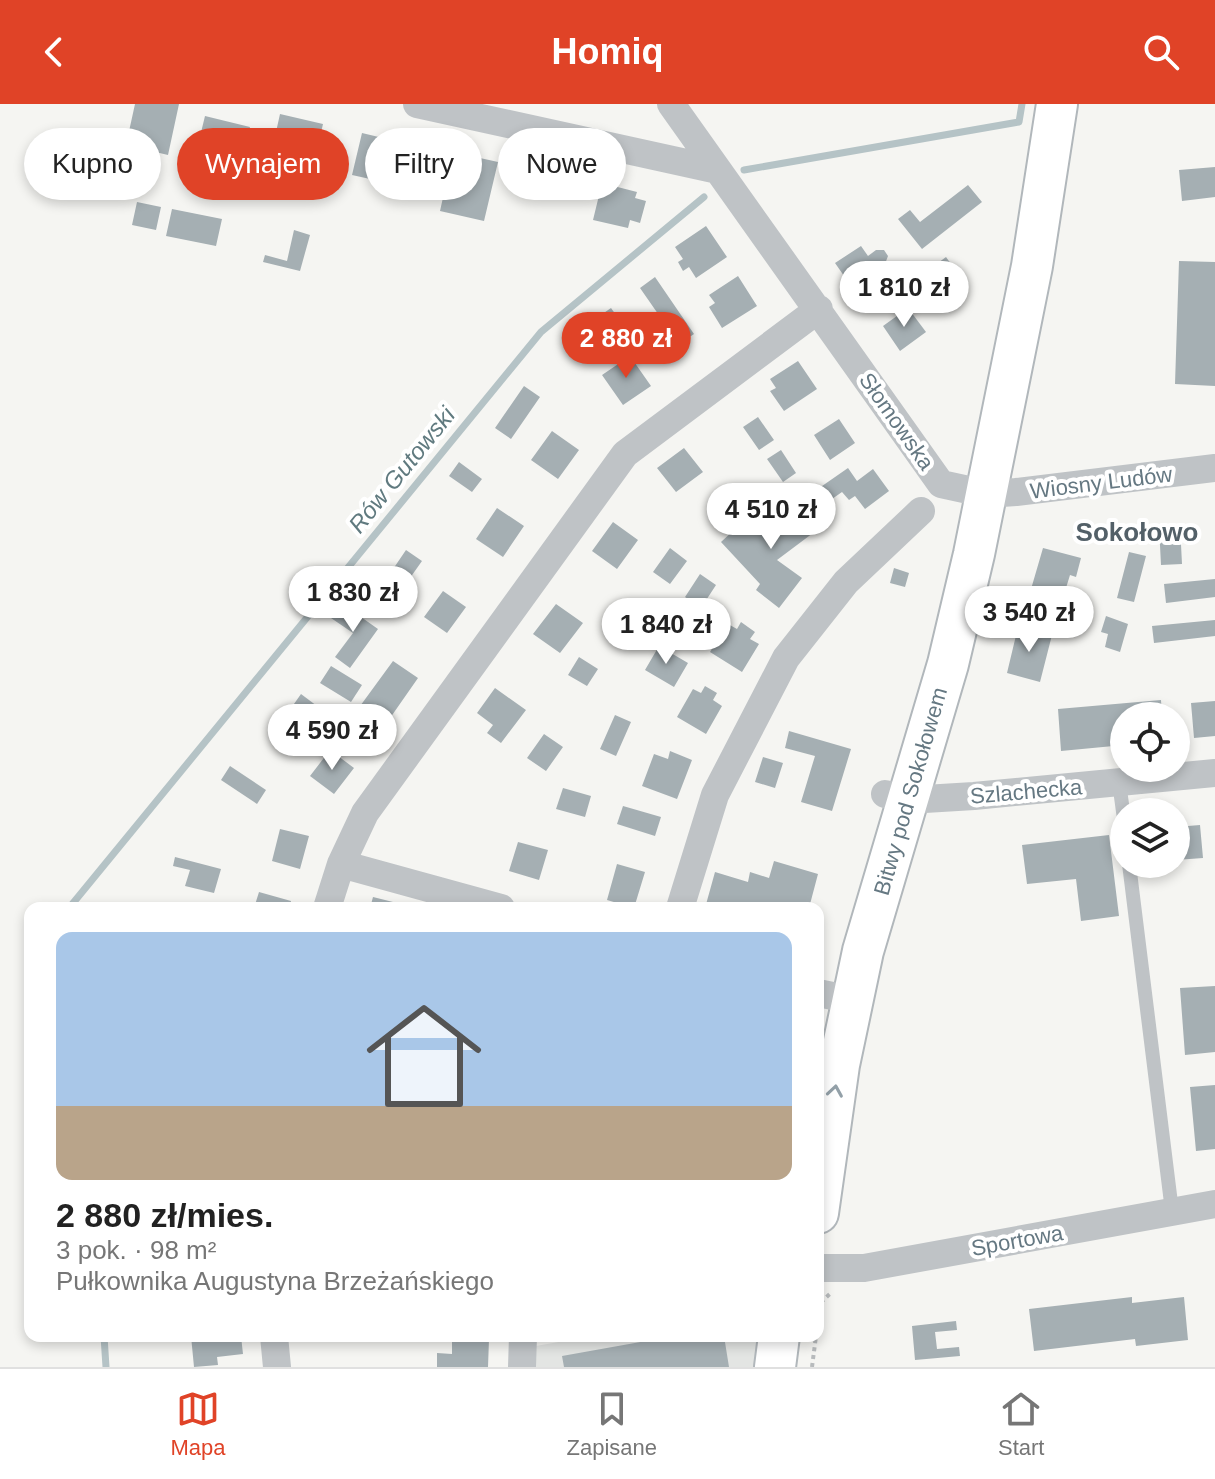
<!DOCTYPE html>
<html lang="pl">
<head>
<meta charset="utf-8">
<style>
  :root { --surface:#fff; --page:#f6f6f6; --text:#222; --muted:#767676; --line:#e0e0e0; --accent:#e04327 }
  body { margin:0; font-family:Arial,sans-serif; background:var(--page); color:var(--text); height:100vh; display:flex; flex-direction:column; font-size:30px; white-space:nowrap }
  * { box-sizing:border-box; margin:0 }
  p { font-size:26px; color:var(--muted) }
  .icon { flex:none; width:44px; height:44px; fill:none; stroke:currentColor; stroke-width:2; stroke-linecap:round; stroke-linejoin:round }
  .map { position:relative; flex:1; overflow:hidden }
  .side { position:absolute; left:24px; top:798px; width:800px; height:440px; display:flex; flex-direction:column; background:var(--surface); border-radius:16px; box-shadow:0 4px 12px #0003 }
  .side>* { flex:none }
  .top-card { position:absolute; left:24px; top:24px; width:800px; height:72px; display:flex; gap:16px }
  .controls { position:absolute; left:1110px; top:598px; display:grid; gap:16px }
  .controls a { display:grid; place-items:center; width:80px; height:80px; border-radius:50%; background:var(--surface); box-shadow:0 4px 12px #0003; font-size:40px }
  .price { position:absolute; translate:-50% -68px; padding:0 18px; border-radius:28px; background:#fff; color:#222; font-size:26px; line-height:52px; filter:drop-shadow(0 2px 4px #0008) }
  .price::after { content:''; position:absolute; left:50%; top:48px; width:24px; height:18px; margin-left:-12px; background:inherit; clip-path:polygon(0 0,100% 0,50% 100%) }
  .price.current { background:var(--accent); color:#fff }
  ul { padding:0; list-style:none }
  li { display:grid; align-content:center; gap:16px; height:424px; padding:0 32px }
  li span { display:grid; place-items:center; height:248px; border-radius:16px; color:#555 }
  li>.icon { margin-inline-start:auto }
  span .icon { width:144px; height:144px; fill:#fffc; stroke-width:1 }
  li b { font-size:34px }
  .chip { padding:0 28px; border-radius:36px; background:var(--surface); box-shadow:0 4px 12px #0003; font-size:28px; line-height:72px }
  .chip.current { background:var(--accent); color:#fff }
  header { display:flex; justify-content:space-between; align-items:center; height:104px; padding:0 32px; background:var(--accent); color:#fff; font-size:36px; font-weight:700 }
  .menu { display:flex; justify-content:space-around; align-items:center; height:112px; border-top:2px solid var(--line); background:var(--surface); font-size:22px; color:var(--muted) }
  .menu a { display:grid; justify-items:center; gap:4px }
  .menu .current { color:var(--accent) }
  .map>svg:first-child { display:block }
  .built { fill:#e3e5e3 }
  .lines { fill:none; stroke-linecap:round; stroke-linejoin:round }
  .stream { stroke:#b5c3c6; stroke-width:7 }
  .building { fill:#a5afb3 }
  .secondary-casing { stroke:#b1b7bb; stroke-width:44 }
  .path { stroke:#b7babc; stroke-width:4; stroke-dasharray:4 4; stroke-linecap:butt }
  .lane { stroke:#bfc3c6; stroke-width:14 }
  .street { stroke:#bfc3c6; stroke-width:28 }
  .secondary { stroke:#fff; stroke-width:40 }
  .oneway { stroke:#93a0a8 }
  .labels { text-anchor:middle; stroke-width:8; stroke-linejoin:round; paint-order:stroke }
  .street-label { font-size:22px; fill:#657882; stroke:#fff }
  .water-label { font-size:24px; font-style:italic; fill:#607a7f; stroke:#fff }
  .quarter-label { font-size:26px; font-weight:bold; fill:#536068; stroke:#fff }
</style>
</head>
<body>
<header><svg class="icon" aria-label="back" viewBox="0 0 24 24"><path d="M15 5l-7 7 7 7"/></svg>Homiq<svg class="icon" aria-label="search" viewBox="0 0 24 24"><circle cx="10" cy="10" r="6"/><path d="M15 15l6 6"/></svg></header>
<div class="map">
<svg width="1215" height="1263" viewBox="0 0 1215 1263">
  <rect width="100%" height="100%" fill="#f5f5f2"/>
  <!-- built -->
  <path class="built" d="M592,1232H762L758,1263H534L536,1242Z"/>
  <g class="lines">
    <!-- stream -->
    <path class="stream" d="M744,66L1019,18L1022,0
      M69,804L541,228L704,93
      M104,1232L106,1263"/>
  </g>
  <!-- building -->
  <path class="building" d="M135,0H179L168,51L126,41Z
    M280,10L323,20L316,50L297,46L292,69L268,64Z
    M205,12L250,23L239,64L195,53Z
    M362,29L387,35L388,32L408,36L407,40L425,44L415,85L352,71Z
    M480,54L498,58L484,117L440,107L450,62L477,68Z
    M1215,63V93L1182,97L1179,66Z
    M602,79L637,88L635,94L646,97L640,119L630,116L628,124L593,116Z
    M968,81L982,98L922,145L898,115L910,106L920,118Z
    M137,98L161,103L156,126L132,121Z
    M172,105L222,115L216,142L166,132Z
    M706,122L727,153L696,174L689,163L683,167L678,158L683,155L675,143Z
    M294,126L310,131L300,167L263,158L265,151L287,157Z
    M861,142L868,152L876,146H884L888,152L885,160L879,164L885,173L858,192L835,159Z
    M946,153L956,167L929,187L919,173Z
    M1179,157L1215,158V282L1175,280Z
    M738,172L757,202L722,224L709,203L715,199L709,191Z
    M655,173L694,230L679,240L640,184Z
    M611,204L626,225L592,249L581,233L602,219L598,213Z
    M908,204L926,228L900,247L883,222Z
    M630,252L651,282L623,301L602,271Z
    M798,257L817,285L784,307L770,287L776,284L770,275Z
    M524,282L540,293L511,335L495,324Z
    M758,313L774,336L759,346L743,323Z
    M839,315L855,339L830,356L814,331Z
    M552,327L579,346L558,375L531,356Z
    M684,344L703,368L676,388L657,364Z
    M781,346L796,369L783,378L767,355Z
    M459,358L482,375L472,388L449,372Z
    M848,364L857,377L873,365L889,387L865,405L855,392L849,396L842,388L822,402L812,389Z
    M732,380L743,391L726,409L714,398Z
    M761,401L783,430L820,403L829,417L777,456L802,474L779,504L756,486L760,480L721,438Z
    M497,404L524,422L503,453L476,435Z
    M613,418L638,436L617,465L592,447Z
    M1180,421L1182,460L1161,461L1159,422Z
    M670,444L687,457L670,480L653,468Z
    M1043,444L1081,454L1076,473L1070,471L1066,484L1073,485L1068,503L1029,492Z
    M406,446L422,457L405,481L389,471Z
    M1129,448L1146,452L1134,498L1117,494Z
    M894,464L909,469L905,483L890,479Z
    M700,470L716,481L701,504L685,493Z
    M1215,475V493L1166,499L1164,480Z
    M443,487L466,503L447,529L424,513Z
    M341,499L378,525L350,564L335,553L353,529L331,514Z
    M556,500L583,519L560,549L533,530Z
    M1106,512L1128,520L1120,548L1105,543L1108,530L1101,528Z
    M1215,516V532L1154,539L1152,522Z
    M741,518L755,528L750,535L759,540L742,568L710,548L728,520L737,525Z
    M1018,523L1052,531L1040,578L1007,569Z
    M659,542L688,559L674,583L645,566Z
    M579,553L598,565L587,582L568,571Z
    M393,557L418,574L381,627L355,609Z
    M331,562L362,581L351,598L320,579Z
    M705,582L717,589L713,596L722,602L706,630L677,613L693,585L701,589Z
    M495,584L526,606L501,639L487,629L493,621L477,609Z
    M301,590L321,605L289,648L270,634Z
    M1161,596L1162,612H1124V641L1061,647L1058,605Z
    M1215,597V632L1194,634L1191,599Z
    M615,611L631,618L616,652L600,645Z
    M789,627L851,645L832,707L801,698L815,652L785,644Z
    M544,630L563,643L546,667L527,654Z
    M330,646L354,664L334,690L310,672Z
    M670,647L692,656L677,695L642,682L654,650L668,655Z
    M763,653L783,659L775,684L755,678Z
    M230,662L266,686L257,700L221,676Z
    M563,684L591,692L585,713L556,705Z
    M623,702L661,713L655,732L617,720Z
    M1200,721L1203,754L1176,756V723Z
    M280,725L309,732L300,765L272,757Z
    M1109,731L1119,812L1081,817L1076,775L1027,780L1022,741Z
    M518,738L548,746L539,776L509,767Z
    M175,753L221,765L214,789L185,782L190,766L173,762Z
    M774,757L818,770L809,804H705L715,768L748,778L750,768L769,774Z
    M617,760L645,768L634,804L607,796Z
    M259,788L291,797L290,804H254Z
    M373,793L393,798L392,804H370Z
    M1215,882V948L1185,951L1180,884Z
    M1215,981V1045L1196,1047L1190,983Z
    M1132,1193V1199L1184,1193L1188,1236L1136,1242L1135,1235L1034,1247L1029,1205Z
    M956,1217L957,1226L935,1228L937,1245L959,1243L960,1252L915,1256L912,1222Z
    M191,1232H241L243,1250L217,1253L218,1261L194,1263Z
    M470,1232L489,1235L488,1263H437V1249L452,1250V1234H470Z
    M674,1232H724L729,1263H564L562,1252Z"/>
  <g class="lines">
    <!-- secondary casing -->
    <g class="secondary-casing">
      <path id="secondary" d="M818,1109L839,961L863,847L948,560L974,450L1032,162L1057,0
        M775,1263L779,1232"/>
    </g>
    <!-- path -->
    <path class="path" d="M818,1214L820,1199L831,1189
      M812,1263L816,1232"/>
    <!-- lane -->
    <path class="lane" d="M1119,678L1124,715
      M1129,760L1172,1107"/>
    <!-- street -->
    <path class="street" d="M417,0L718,66
      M671,0L941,380L987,390L1016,388L1215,364
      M885,690L908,696L974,692L1215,669
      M341,760L501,804
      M327,804L341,760L365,709L625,350L819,205
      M680,804L715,691L786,554L846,478L921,407
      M818,889L852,896
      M818,1164H864L1215,1100
      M274,1232L277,1263
      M522,1263L523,1232"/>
    <!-- secondary -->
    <use href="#secondary" class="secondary"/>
  </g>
  <!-- one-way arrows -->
  <defs><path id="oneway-chevron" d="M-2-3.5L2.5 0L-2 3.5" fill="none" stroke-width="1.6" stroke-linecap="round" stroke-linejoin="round" transform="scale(2)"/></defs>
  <use class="oneway" href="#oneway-chevron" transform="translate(835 987) rotate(-81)"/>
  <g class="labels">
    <!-- street labels -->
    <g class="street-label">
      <text transform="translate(897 317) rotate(55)" y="8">Słomowska</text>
      <text transform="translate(1101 378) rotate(-7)" y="8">Wiosny Ludów</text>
      <text transform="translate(910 687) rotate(-74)" y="8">Bitwy pod Sokołowem</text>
      <text transform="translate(1026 687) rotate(-5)" y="8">Szlachecka</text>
      <text transform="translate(1017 1136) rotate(-10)" y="8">Sportowa</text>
    </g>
    <!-- water labels -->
    <g class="water-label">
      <text transform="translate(402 366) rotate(-51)" y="8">Rów Gutowski</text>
    </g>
    <!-- quarter labels -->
    <g class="quarter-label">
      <text x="1137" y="437">Sokołowo</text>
    </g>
  </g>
</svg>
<div class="controls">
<a><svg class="icon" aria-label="locate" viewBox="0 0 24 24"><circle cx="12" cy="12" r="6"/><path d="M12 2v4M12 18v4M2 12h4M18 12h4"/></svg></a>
<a><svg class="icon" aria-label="layers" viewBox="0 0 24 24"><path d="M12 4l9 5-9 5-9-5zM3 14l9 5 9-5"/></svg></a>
</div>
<b class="price" style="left:904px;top:225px">1 810 zł</b>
<b class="price current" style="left:626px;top:276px">2 880 zł</b>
<b class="price" style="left:771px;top:447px">4 510 zł</b>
<b class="price" style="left:353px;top:530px">1 830 zł</b>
<b class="price" style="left:1029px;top:550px">3 540 zł</b>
<b class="price" style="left:666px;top:562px">1 840 zł</b>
<b class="price" style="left:332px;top:668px">4 590 zł</b>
<div class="top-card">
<a class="chip">Kupno</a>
<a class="chip current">Wynajem</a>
<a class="chip">Filtry</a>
<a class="chip">Nowe</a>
</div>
<section class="side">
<ul>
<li><span style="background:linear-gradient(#a9c7e8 70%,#b9a48a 0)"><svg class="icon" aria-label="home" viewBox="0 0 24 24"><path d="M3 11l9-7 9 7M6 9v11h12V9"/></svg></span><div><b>2 880 zł/mies.</b><p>3 pok. · 98 m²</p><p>Pułkownika Augustyna Brzeżańskiego</p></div></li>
</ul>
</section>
</div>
<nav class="menu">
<a class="current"><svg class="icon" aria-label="map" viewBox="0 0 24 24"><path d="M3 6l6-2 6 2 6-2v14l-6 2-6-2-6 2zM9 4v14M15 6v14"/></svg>Mapa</a>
<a><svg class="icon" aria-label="saved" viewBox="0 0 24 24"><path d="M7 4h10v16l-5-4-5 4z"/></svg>Zapisane</a>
<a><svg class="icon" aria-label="home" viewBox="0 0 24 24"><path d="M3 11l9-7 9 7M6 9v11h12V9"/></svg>Start</a>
</nav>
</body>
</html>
